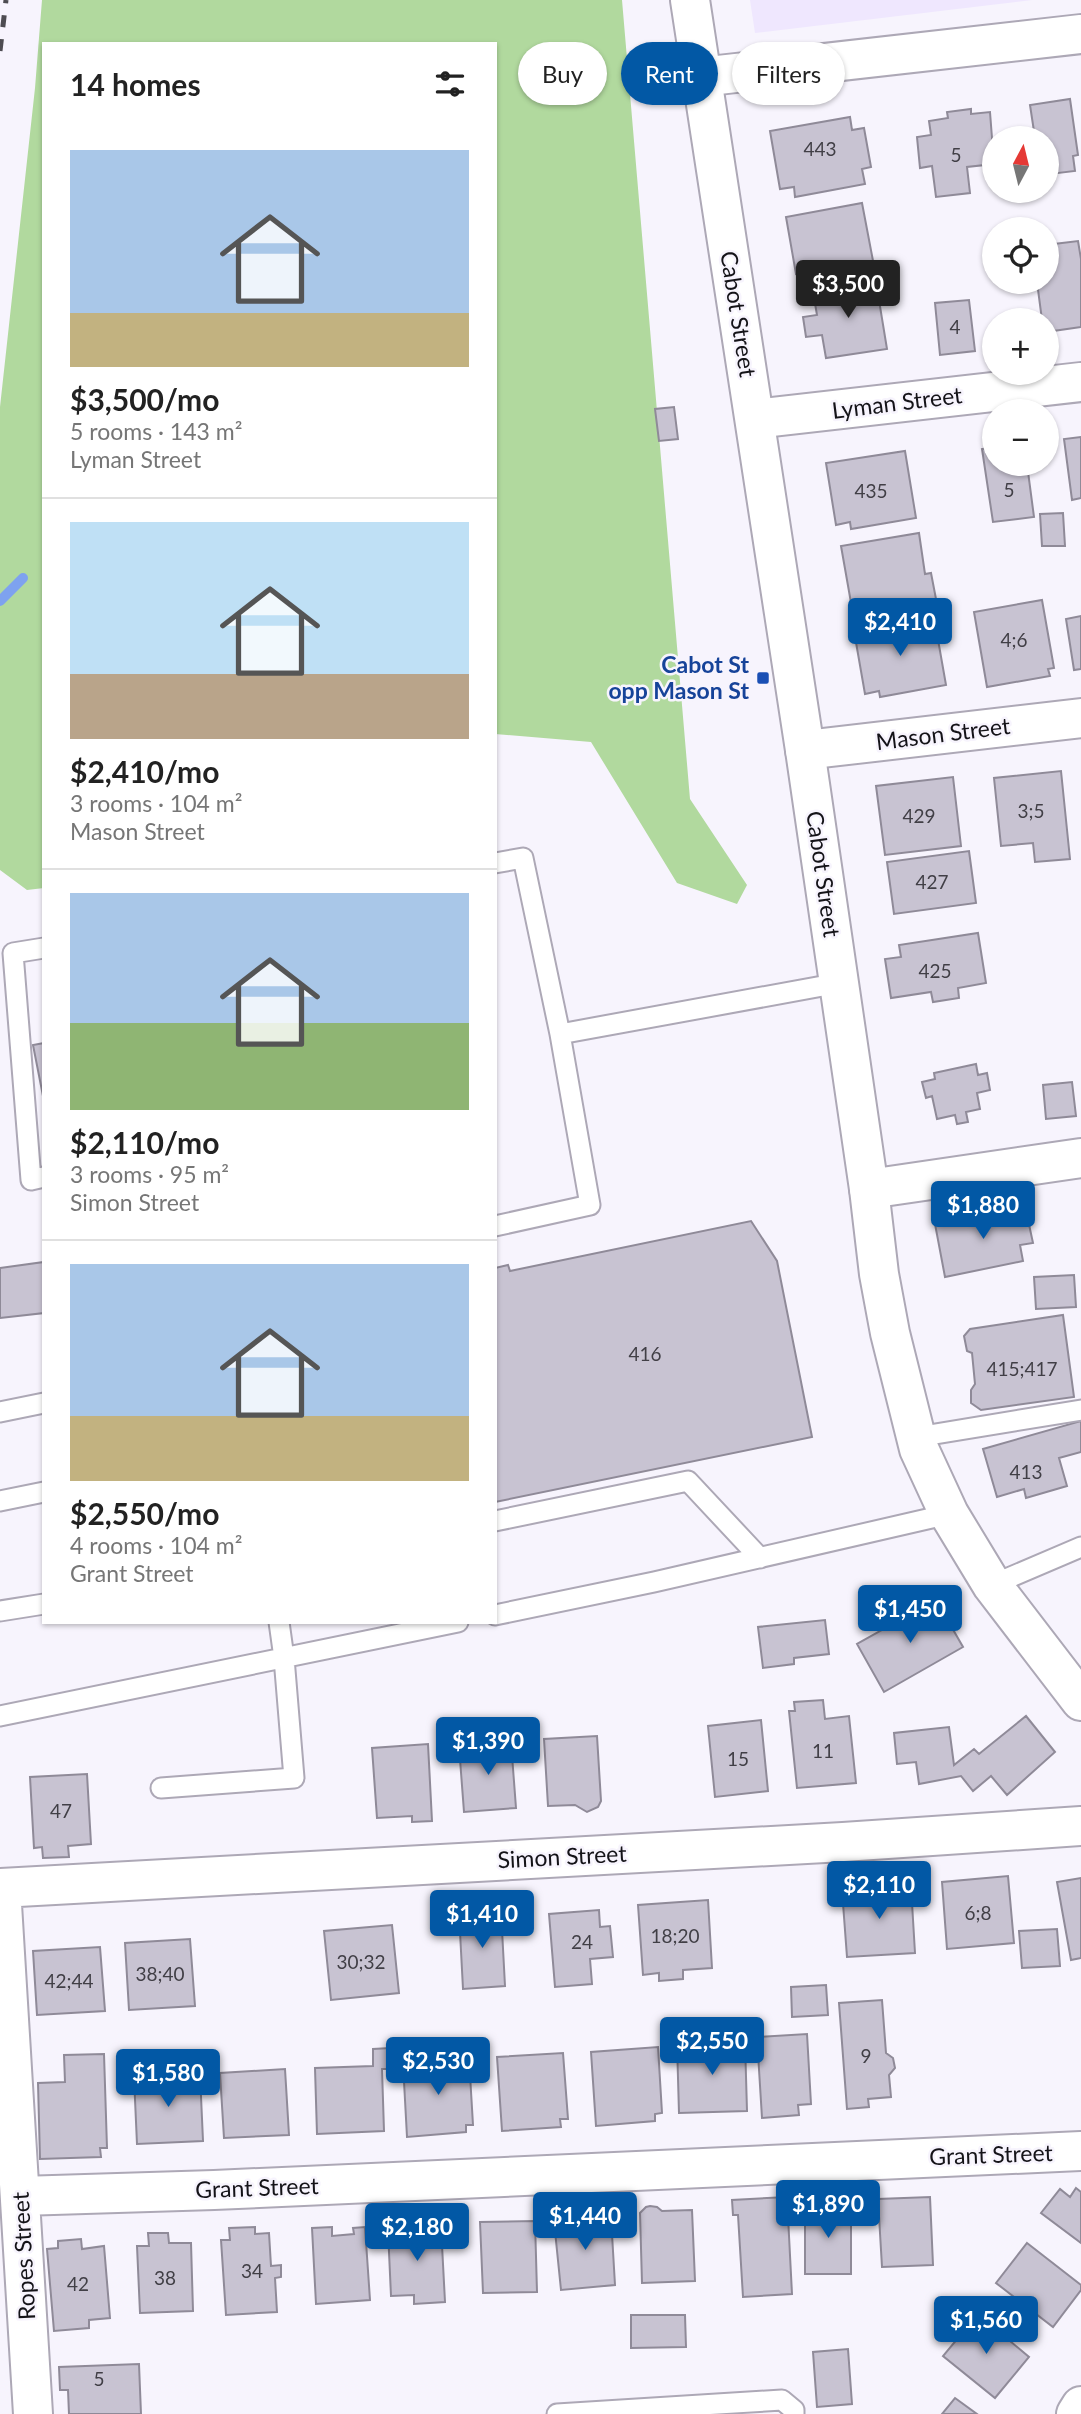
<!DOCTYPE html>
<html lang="en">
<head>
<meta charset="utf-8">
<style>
  :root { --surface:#fff; --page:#f2f2f2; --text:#222; --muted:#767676; --line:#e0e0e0; --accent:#0258a5 }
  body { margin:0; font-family:Lato,sans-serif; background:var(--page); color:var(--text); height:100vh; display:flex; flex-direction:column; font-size:26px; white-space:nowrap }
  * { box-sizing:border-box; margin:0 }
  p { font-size:23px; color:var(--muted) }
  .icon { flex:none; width:38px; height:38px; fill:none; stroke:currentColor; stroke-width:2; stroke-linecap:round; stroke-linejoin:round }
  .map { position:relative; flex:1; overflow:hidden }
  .details { position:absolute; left:42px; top:42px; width:455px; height:1582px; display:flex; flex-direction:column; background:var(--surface); border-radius:0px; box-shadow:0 2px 5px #0004 }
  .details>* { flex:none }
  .banner { position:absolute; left:518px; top:42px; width:457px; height:63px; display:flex; gap:14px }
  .needle { width:46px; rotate:7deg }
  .controls { position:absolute; left:982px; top:126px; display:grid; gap:14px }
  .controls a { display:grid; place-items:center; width:77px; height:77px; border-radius:50%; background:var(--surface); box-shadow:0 2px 5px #0004; font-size:35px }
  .price { position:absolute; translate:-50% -60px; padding:0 16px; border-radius:7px; background:var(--accent); color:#fff; font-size:23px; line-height:46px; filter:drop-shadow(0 2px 4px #0008) }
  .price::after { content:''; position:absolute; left:50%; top:42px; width:21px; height:16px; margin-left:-10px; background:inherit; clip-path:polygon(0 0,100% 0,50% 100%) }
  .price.active { background:#222; color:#fff }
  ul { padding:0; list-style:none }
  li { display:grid; align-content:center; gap:14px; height:371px; padding:0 28px }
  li+li { border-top:2px solid var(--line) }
  li span { display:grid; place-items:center; height:217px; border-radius:0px; color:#555 }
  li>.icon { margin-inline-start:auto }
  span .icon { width:126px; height:126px; fill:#fffc; stroke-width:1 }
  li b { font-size:30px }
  h2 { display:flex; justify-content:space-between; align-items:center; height:84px; padding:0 28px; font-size:30px }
  .tag { padding:0 24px; border-radius:32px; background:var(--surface); box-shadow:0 2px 5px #0004; font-size:24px; line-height:63px }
  .tag.active { background:var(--accent); color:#fff }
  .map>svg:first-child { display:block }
  .built { fill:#efe7fe }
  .green { fill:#b1d99e }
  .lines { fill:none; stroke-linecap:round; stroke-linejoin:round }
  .stream { stroke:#7ea2ef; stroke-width:10 }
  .building { fill:#c8c3d2; stroke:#8f8a98; stroke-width:2 }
  .lane-casing { stroke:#ada8b6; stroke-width:23 }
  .street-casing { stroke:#ada8b6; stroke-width:42 }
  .secondary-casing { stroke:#ada8b6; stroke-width:42 }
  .highway-casing { stroke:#ada8b6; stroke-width:42 }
  .lane { stroke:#fff; stroke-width:19 }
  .street { stroke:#fff; stroke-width:38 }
  .secondary { stroke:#fff; stroke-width:38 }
  .highway { stroke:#fff; stroke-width:38 }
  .rail { stroke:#4e4c52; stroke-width:5; stroke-dasharray:12 12; stroke-linecap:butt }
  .transit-dot { fill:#1a4fb4; stroke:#f7f4fd; stroke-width:2.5 }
  .labels { text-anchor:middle; stroke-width:5; stroke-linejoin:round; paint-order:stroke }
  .number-label { font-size:19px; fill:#413f46 }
  .street-label { font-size:23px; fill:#141318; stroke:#f7f4fd }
  .transit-label { font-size:23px; font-weight:bold; fill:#164399; stroke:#f7f4fd; text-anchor:end }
</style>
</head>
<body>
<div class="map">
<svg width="1081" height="2414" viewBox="0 0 1081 2414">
  <rect width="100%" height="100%" fill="#f7f4fd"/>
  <!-- built -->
  <path class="built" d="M750,0H1032L755,33Z"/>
  <!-- green -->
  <path class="green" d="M42,0H622L690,799L747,885L737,904L677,883L591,742L495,734V44H44V888L27,890L0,870V407L35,88Z"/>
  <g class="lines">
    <!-- stream -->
    <path class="stream" d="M0,601L23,578"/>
  </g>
  <!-- building -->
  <path class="building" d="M1070,99L1078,155L1073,156L1075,171L1050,174L1046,138H1035L1030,105Z
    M971,109V114L990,112L994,164L967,167L970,193L936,197L932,166L920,168L917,137L931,135L929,121L948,118L947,112Z
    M850,117L852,130L864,128L871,167L862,169L865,184L795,197L794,187L780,189L770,131Z
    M862,203L874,266L810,278L809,271L796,274L786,217Z
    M1078,241L1081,259V327L1046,332V320H1042L1037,282H1046V245Z
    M876,282L887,349L826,358L822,335L806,337L803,317L817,315L813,292Z
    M969,300L975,351L940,355L935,303Z
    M674,407L678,439L659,441L655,409Z
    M1081,437V498L1072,500L1064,439Z
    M994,447V464H1027L1034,517L993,522L982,449Z
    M905,451L916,518L851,529L850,522L836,525L826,463Z
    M1063,513L1065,546H1042L1040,514Z
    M919,533L925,574L931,573L936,599L853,614L841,546Z
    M1042,600L1054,668L1048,669L1050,676L987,687L974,612Z
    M1081,616V669L1074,670L1066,619Z
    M934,617L946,685L880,697L879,691L865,694L854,631Z
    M1061,771L1070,859L1035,862L1033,843L1001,846L994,778Z
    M953,777L961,846L885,855L876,786Z
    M969,851L976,903L894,914L887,862Z
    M978,933L986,983L958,988L959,998L933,1002L931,992L891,998L885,959L901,957L899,945Z
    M44,1043V1101L33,1045Z
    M976,1064L978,1075L987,1073L990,1090L977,1093L980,1109L966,1112L968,1122L957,1124L955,1115L937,1119L932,1096L926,1098L922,1082L935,1079L934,1073Z
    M1072,1082L1076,1116L1046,1119L1043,1085Z
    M1025,1206L1033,1243L1020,1245L1023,1261L945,1277L935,1224Z
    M751,1221L777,1261L812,1437L495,1502V1268L508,1265L510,1271Z
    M44,1262V1313L0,1318V1268Z
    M1074,1275L1076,1307L1036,1309L1034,1277Z
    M1063,1315L1074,1397L981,1410L971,1403V1390L975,1384L972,1353L967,1351L964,1336L970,1329Z
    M1081,1421V1452L1059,1458L1067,1486L1026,1498L1024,1489L997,1497L983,1449Z
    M936,1600L963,1647L884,1692L857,1644L896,1622L897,1615L905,1610L916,1612Z
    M825,1620L829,1654L794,1658V1664L763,1668L758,1627Z
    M823,1700L825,1719L849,1716L856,1783L797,1788L789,1711H795L794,1702Z
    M1026,1716L1055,1752L1007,1795L991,1776L973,1791L961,1776L919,1784L916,1762L897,1764L894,1733L949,1727L954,1765L974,1749L979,1754Z
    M761,1720L768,1791L715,1797L708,1726Z
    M597,1736L601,1801L598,1807L587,1812L575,1805L548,1806L544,1739Z
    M511,1742L516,1808L464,1812L459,1746Z
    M428,1744L432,1821L412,1822V1816L377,1818L372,1748Z
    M87,1774L91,1844L68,1846L69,1857L43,1858L42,1847L34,1848L30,1777Z
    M1008,1876L1014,1943L947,1949L942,1882Z
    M1081,1878V1958L1071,1960L1057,1882Z
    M911,1886L915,1953L847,1957L842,1890Z
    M708,1900L712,1968L683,1970V1979L659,1981V1973L643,1975L638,1905Z
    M599,1910L600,1927L610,1926L613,1957L590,1959L592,1984L555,1987L549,1914Z
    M501,1911L505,1986L463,1989L459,1913Z
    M392,1925L399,1993L331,2000L324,1931Z
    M1057,1929L1060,1966L1022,1968L1019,1931Z
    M190,1939L195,2006L129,2010L125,1943Z
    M100,1947L105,2011L37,2015L33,1951Z
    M826,1985L828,2015L792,2017L791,1987Z
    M882,2000L886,2053L893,2058L895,2068L889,2075L891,2097L868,2099L869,2107L847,2109L839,2003Z
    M807,2034L811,2104L798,2105L799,2115L762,2118L757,2037Z
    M745,2042L747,2111L679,2113L677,2043Z
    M658,2047L662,2113L655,2114V2121L596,2126L591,2052Z
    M390,2048V2069H382L384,2131L317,2134L315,2068L373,2066V2049Z
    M563,2053L568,2119H560L561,2127L502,2131L497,2057Z
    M104,2054L107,2148H100L101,2157L40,2159L38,2083L65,2082L64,2055Z
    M469,2058L473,2125H466V2132L407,2137L403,2063Z
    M285,2069L289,2135L224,2138L220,2073Z
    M200,2074L203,2141L137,2144L134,2077Z
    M1076,2188L1081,2192V2243L1041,2213L1060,2189L1070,2197Z
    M787,2197L792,2294L743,2297L738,2215H733L732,2200Z
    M930,2197L933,2265L882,2267L878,2199Z
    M805,2205H851V2274H805Z
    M650,2206L657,2207L662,2211L692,2210L695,2281L642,2283L640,2213L646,2207Z
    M565,2213L579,2218L611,2217L615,2285L561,2290L554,2221L559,2215Z
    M535,2221L537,2292L483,2293L480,2222Z
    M398,2223L407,2228L441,2226L445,2302L414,2304V2295L391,2296L388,2230L392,2225Z
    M255,2227V2234L269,2233L271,2266L281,2265V2277L275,2278L277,2312L226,2315L221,2240H230L229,2228Z
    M332,2227V2236L354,2234L353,2228L365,2227L370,2300L316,2304L312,2228Z
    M148,2233H168L169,2243H191L193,2311L140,2313L137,2246H149Z
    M81,2239L82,2249L104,2246L110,2318L89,2320V2328L54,2331L47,2249L58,2248V2241Z
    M1027,2243L1081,2285V2290L1053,2327L996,2283Z
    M978,2314L1029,2357L995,2398L943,2356Z
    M631,2315H685L686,2347L631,2348Z
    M848,2349L852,2404L817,2407L813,2352Z
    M139,2364L141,2414H69L68,2390H60L59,2367Z
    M955,2398L977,2414H942Z"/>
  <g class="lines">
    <!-- lane casing -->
    <g class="lane-casing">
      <path id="lane" d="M495,863L523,858L560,1034L590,1205L495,1226
        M44,948L13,953L31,1180L44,1177
        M560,1034L839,983
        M0,1412L44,1403
        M917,1437L1081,1410
        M0,1501L44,1492
        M495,1521L688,1481L760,1558
        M992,1585L1081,1547
        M0,1611L44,1604
        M495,1615L654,1582L949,1514
        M0,1716L458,1622
        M161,1788L294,1778L284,1658L279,1622
        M557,2414L782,2400L794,2410V2414"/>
    </g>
    <!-- street casing -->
    <g class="street-casing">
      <path id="street" d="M755,419L1081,382
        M805,750L1081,718
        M869,1189L1081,1158
        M0,1888L843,1842L1081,1826
        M1,1888L33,2414
        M21,2196L214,2190L1081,2151"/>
    </g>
    <!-- secondary casing -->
    <g class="secondary-casing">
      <path id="secondary" d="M700,77L1081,34
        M1076,2414L1081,2406"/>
    </g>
    <!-- highway casing -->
    <g class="highway-casing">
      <path id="highway" d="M690,0L805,750L869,1189L879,1274L890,1333L919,1449L949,1514L992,1585L1081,1701"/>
    </g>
    <!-- lane -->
    <use href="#lane" class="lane"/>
    <!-- street -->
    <use href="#street" class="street"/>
    <!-- secondary -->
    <use href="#secondary" class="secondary"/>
    <!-- highway -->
    <use href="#highway" class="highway"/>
    <!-- rail -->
    <path class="rail" d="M0,51L6,0"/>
  </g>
  <!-- markers -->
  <rect class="transit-dot" x="756" y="671" width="14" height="14" rx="3.5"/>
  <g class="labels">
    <!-- number labels -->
    <g class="number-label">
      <text x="820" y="156">443</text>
      <text x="956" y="162">5</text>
      <text x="955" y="334">4</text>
      <text x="1009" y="497">5</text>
      <text x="871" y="498">435</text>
      <text x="1014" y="647">4;6</text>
      <text x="1031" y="818">3;5</text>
      <text x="919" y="823">429</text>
      <text x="932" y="889">427</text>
      <text x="935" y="978">425</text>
      <text x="645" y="1361">416</text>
      <text x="1022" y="1376">415;417</text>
      <text x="1026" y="1479">413</text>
      <text x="823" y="1758">11</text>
      <text x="738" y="1766">15</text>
      <text x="61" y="1818">47</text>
      <text x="978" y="1920">6;8</text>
      <text x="675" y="1943">18;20</text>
      <text x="582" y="1949">24</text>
      <text x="361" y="1969">30;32</text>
      <text x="160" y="1981">38;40</text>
      <text x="69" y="1988">42;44</text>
      <text x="866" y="2063">9</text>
      <text x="252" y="2278">34</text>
      <text x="165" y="2285">38</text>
      <text x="78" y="2291">42</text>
      <text x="99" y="2386">5</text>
    </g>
    <!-- street labels -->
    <g class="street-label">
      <text transform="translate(738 314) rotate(81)" y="8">Cabot Street</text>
      <text transform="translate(897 403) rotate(-7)" y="8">Lyman Street</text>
      <text transform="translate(943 734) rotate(-7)" y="8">Mason Street</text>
      <text transform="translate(823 874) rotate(82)" y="8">Cabot Street</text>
      <text transform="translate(562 1857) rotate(-3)" y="8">Simon Street</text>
      <text transform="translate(991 2155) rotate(-2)" y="8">Grant Street</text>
      <text transform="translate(257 2188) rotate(-2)" y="8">Grant Street</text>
      <text transform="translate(24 2256) rotate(-93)" y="8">Ropes Street</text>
    </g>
    <!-- transit labels -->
    <g class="transit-label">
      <text x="749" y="673">Cabot St<tspan x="749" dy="26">opp Mason St</tspan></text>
    </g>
  </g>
</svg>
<div class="controls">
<a><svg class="needle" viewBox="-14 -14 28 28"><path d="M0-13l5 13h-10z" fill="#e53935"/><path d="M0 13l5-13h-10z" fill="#767676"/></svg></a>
<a><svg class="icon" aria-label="locate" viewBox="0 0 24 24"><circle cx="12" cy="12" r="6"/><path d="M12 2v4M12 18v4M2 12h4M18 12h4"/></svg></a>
<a>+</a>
<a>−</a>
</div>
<b class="price active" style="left:848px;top:320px">$3,500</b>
<b class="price" style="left:900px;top:658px">$2,410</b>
<b class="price" style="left:983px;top:1241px">$1,880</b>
<b class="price" style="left:910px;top:1645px">$1,450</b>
<b class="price" style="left:488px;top:1777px">$1,390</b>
<b class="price" style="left:879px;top:1921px">$2,110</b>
<b class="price" style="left:482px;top:1950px">$1,410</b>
<b class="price" style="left:712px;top:2077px">$2,550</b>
<b class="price" style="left:438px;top:2097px">$2,530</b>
<b class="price" style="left:168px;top:2109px">$1,580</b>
<b class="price" style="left:828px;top:2240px">$1,890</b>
<b class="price" style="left:585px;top:2252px">$1,440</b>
<b class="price" style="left:417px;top:2263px">$2,180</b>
<b class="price" style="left:986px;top:2356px">$1,560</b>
<div class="banner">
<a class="tag">Buy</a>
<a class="tag active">Rent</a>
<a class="tag">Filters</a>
</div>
<section class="details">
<h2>14 homes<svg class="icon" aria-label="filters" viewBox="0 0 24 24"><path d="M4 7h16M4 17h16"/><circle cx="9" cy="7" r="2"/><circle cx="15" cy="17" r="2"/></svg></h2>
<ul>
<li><span style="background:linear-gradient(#a9c7e8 75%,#c2b280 0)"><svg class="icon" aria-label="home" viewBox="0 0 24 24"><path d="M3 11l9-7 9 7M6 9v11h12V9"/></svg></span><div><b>$3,500/mo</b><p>5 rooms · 143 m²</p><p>Lyman Street</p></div></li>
<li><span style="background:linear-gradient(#bfe0f5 70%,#b9a48a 0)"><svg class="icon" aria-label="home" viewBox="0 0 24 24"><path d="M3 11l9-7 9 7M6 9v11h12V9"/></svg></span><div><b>$2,410/mo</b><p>3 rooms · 104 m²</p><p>Mason Street</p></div></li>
<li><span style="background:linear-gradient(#a9c7e8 60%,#8fb573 0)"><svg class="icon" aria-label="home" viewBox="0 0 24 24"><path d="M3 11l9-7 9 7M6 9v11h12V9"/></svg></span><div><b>$2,110/mo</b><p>3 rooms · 95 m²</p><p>Simon Street</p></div></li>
<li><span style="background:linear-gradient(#a9c7e8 70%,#c2b280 0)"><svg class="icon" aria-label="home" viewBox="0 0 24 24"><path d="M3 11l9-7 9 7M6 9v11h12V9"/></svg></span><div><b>$2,550/mo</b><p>4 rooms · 104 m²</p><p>Grant Street</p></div></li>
</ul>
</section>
</div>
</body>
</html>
